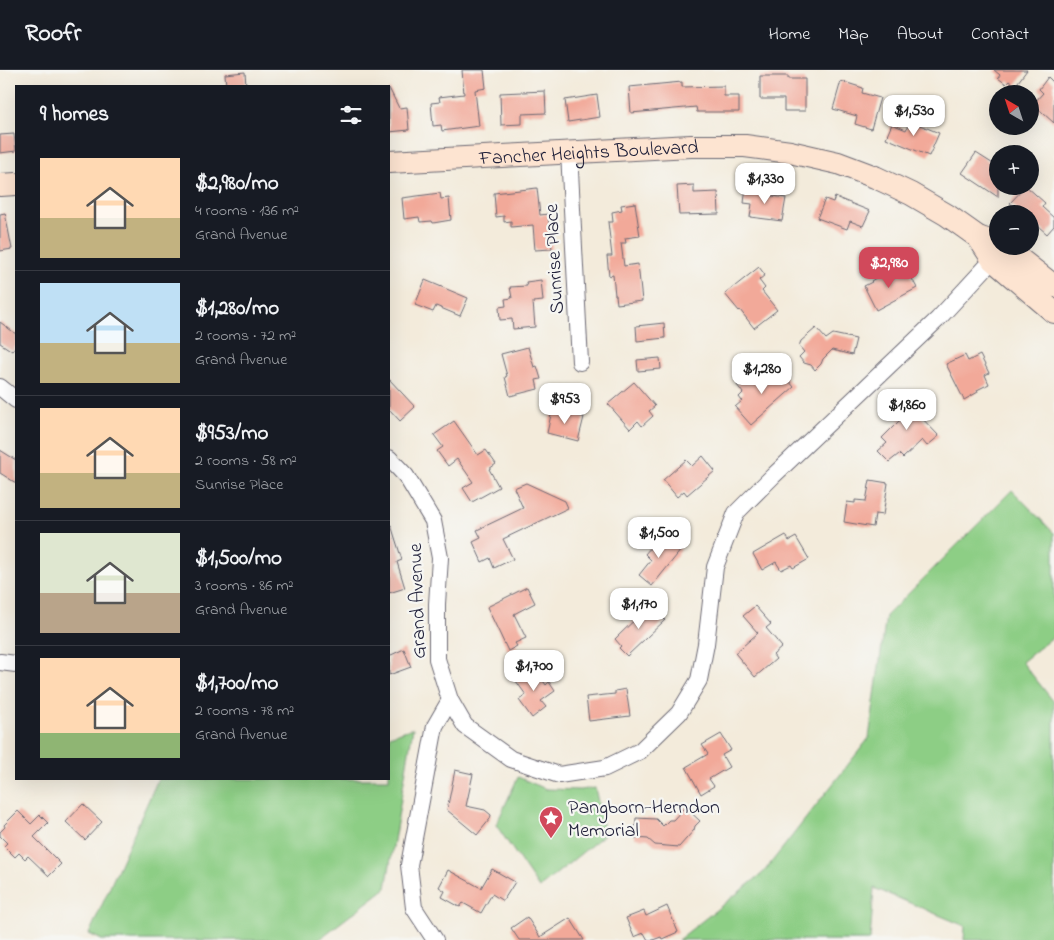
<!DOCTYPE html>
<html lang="en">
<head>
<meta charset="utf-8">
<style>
  :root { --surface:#171b24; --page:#20242c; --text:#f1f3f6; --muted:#9ea1a6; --line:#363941; --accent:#d1495b }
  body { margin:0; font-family:"Indie Flower",sans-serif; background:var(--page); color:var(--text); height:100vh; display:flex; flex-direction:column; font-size:19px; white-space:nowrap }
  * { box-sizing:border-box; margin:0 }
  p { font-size:16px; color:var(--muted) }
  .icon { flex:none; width:28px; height:28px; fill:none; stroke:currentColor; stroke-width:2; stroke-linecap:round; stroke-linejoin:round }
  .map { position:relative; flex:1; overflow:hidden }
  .panel { position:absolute; left:15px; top:15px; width:375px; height:695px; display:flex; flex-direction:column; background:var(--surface); border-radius:0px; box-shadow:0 5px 20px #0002 }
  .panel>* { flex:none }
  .needle { width:32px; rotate:321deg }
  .fabs { position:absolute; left:989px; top:15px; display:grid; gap:10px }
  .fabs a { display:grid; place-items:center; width:50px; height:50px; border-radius:50%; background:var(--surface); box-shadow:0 5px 20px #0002; font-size:25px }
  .price { position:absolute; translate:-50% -42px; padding:0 11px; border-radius:10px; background:#fff; color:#222; font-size:16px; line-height:32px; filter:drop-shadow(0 1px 2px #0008) }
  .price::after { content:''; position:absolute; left:50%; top:30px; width:15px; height:11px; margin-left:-8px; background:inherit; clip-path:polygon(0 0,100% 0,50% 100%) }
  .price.current { background:var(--accent); color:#fff }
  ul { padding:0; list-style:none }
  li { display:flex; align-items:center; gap:15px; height:125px; padding:0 25px }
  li+li { border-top:1px solid var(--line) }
  li span { display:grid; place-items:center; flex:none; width:140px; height:100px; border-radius:0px; color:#555 }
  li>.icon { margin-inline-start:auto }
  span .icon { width:60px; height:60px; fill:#fffc; stroke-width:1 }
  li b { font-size:21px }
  h2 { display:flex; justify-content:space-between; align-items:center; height:60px; padding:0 25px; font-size:21px }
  header { display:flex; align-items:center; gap:30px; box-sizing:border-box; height:70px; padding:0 25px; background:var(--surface); border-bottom:1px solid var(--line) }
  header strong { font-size:24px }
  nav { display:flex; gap:28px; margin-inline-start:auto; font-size:18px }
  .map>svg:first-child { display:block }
  .green { fill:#8dce85; stroke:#587860 }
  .building { fill:#f2a999 }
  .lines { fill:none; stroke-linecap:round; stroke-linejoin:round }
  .street-casing { stroke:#6b6873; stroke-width:18 }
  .secondary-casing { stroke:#6b6873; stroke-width:24 }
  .street { stroke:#fff; stroke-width:16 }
  .secondary { stroke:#fde4d1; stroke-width:22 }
  .labels { text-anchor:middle; stroke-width:4.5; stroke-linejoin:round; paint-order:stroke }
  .street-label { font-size:20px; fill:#22223b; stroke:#f6f6f2 }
  .poi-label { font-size:20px; fill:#22223b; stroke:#f6f6f2; text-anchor:start }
</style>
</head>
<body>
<header>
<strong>Roofr</strong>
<nav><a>Home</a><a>Map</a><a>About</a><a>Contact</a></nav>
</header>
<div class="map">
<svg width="1054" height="870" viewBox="0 0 1054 870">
  <rect width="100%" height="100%" fill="#f6f6f2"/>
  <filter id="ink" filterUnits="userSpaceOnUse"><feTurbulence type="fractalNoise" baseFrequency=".02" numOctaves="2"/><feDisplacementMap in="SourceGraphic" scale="10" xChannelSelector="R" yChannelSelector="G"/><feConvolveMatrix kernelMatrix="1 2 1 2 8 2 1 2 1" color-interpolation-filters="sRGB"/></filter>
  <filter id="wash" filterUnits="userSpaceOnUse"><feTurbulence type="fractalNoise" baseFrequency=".0096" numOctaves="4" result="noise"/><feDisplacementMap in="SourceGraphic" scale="20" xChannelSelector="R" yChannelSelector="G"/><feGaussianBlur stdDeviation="1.12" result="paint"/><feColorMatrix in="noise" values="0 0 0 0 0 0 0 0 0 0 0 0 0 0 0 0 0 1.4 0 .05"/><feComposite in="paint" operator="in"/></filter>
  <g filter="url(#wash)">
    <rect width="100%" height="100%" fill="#f3ebdb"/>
    <!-- green -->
    <path class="green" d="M1012,420L1054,463V566L1022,592L1054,632V870H964L965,856L874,818L870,870H678L763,803L869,668L886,546Z
      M413,658L386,818L318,870H102L89,864L158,709H389V666Z
      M518,707L546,719L580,720L595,718L605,764L539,818L496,755Z"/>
    <g id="blocks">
      <!-- building -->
      <path class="building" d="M462,0H484L486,18L475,20L479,56L442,61L441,55L433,56L431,33L440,32L439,27L464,24Z
        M994,0H1027L1015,16L1009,11L1006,14L998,8L1000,5Z
        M245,2L246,16H226L225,4Z
        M760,6H788V9H805V41H784V29H760Z
        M1048,7L1053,12L1054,11V53L1033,34L1043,23L1039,19Z
        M841,11L863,18L862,23L880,28L871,59L855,54L857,46L833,39Z
        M682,12V17L724,16V26H739V42H697L696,37L631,43L629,17Z
        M389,18L399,38L407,37L409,60L389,62Z
        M545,21L546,43L522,44V54L501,55L500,23Z
        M597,25L600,47L568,52L565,30Z
        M910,51L939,63L929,86L886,68L892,54L906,60Z
        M14,64L16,81L0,83V65Z
        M976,83L998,97V127L962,103Z
        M694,115V123L718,122L719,144L679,145L677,116Z
        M1026,116L1045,133L1042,137L1054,148V156L1047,164L1030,149V144H1012L1017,139L1010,133Z
        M746,117L764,119L763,121L767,122V125L786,128L782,151L750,147L752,134L744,133Z
        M537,118L540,145L548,144L552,179L535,180L533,155L511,157V151L504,152V146L496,147L494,123Z
        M440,123L441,129L449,128L451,150L433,153L432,151L420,152L419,147L404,149L402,128Z
        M835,127L870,141L863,156L850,151L847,159L817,148L825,129L833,132Z
        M635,133L640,166L625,168L626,173H621L624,196L638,194L642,231L617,234L616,225H615L613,205L609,206L607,186H612L608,152H613L612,142L622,140L621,135Z
        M5,143L12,179L0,181V144Z
        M759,197L765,205L759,210L765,218L762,221L777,240L754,258L740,240L739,241L725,224Z
        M908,201L917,218L876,240L864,216L872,212L871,211L886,202L891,210Z
        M425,210L468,228L460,246L436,236L433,242L415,235Z
        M541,210L543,231L533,232L535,257L513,259L512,249L500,250L499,237L506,236L505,229L512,228L510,217L527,216L526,212Z
        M0,252L16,264V276L12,281L0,273Z
        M664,253L665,268L637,271L636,256Z
        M816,258L826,269L833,264L856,269L852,285L832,280L823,289L821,294L815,300L811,295L804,293L799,287L804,282L799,276L801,271Z
        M528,277L534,297L537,296L541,309L536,310L538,319L510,326L505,307L507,306L501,284Z
        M965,285L968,291L980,285L989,303L985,305L989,314L977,320L978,322L964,330L946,294Z
        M660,288L661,299L638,301L637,290Z
        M777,297L794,317L751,355L735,337L742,331L739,327L743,323L737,315L749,305L757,314Z
        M389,309L415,337L400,351L389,339Z
        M634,312L655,336L649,341L653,346L642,356L638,351L630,359L608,334Z
        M913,324L925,337L918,344L939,366L927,376L922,370L903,388L899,384L889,392L878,381L887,373L882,368L900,350L893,343Z
        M552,340L584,347L578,371L547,363Z
        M454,351L478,385L486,380L496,394L489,399L499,417L472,432L463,418L473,412L457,389L448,396L437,381L443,377L434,365Z
        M0,380L16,390V413L0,403Z
        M703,386L715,401L687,425L684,421L677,427L663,410L686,390L692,396Z
        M870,410L888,413L883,445L875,444L873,457L844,452L847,432L855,433V430L866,431Z
        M526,413L565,431L568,438L503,469L513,489L494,498L490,488L482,492L473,472L481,468L477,460L523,438L514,418Z
        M389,455H391L402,490L397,492L405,518L389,523Z
        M663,465L681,480L652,516L639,505L651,490L645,484L657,470L658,471Z
        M786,465L789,471L796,467L809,489L793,498L791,495L781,500L776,492L762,500L753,484Z
        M527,517L535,533L514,544L526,568L515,573L517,576L508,581L487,537Z
        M650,535L665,550L627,586L619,578L621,576L615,569Z
        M755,536L771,554L766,558L782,577L773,585L776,589L755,607L735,583L758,563L743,546Z
        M404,579L411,597L389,605V586Z
        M534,598L546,615L549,612L555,621L541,631L546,637L532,648L519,630L526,625L516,611Z
        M626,619L630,646L589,651L586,627L615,624V621Z
        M721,664L731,680L722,685L729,697L709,709L714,716L701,724L686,697L708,684L702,675Z
        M455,700L473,704L466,736L485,740L491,745L490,749L477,765L447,740Z
        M83,734L102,752L85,770L66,752Z
        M685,737L700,751L695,756L694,760L679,777L655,775L648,769L635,768L636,748L656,749L663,756L669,750H673Z
        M18,741L31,754L40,745L48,753L34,767L61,794L49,806L28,786L25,789L19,783L15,787L4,776L7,773L0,766V762L5,757L4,755Z
        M492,799L515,812L503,831L492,824L481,843L463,833L460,837L442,827L445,821L439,817L448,800L481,818Z
        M667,836L678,862L662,869L661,867L653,870H648L644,863L634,867L626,848L644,841L646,846Z
        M527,847L540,867L570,848L584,870H519L511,858Z"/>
    </g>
  </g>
  <g filter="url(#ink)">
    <use href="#blocks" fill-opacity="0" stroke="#6b6873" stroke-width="1"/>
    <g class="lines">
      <!-- street casing -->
      <g class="street-casing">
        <path id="street" d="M569,82L580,292
          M0,317L16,330
          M389,388L406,406L433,451L440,488L437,534V589L450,630L465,656L511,689L559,705L605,698L640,681L679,643L699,610L706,574L715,497L736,443L773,406L938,249L1000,182
          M0,592L16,594
          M435,870L414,838L409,795L435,656L450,630"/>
      </g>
      <!-- secondary casing -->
      <g class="secondary-casing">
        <g id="secondary">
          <path id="s1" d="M389,92L691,76H745L790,82L838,93L875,107L911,124L947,145L978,167L998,174"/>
          <path d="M0,115L16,114"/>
          <path d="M978,167L993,190L1054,242"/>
          <path d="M1003,176L1054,216"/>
        </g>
      </g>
      <!-- street -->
      <use href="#street" class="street"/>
      <!-- secondary -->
      <use href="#secondary" class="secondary"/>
    </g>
  </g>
  <!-- icons -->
  <defs>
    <g id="sight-pin" transform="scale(1.25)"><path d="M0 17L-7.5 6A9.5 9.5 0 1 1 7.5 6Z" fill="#d1495b" stroke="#f6f6f2"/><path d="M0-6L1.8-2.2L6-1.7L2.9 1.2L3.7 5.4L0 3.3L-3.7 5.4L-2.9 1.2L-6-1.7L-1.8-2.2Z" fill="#fff"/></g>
  </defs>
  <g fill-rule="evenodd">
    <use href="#sight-pin" x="551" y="748"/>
  </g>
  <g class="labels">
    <!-- street labels -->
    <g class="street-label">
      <text dy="7" stroke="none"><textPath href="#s1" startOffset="200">Fancher Heights Boulevard</textPath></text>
      <text transform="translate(553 189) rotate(-93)" y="7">Sunrise Place</text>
      <text transform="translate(416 531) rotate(-92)" y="7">Grand Avenue</text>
    </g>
    <!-- poi labels -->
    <g class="poi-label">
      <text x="568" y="743">Pangborn-Herndon<tspan x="568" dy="23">Memorial</tspan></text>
    </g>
  </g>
</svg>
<div class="fabs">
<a><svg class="needle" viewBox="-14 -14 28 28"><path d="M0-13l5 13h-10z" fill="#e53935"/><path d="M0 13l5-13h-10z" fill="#9ea1a6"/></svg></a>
<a>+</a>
<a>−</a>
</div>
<b class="price" style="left:914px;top:67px">$1,530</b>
<b class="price" style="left:765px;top:135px">$1,330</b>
<b class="price current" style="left:889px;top:219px">$2,980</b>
<b class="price" style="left:762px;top:325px">$1,280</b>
<b class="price" style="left:565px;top:355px">$953</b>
<b class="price" style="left:907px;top:361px">$1,860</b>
<b class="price" style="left:659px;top:489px">$1,500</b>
<b class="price" style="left:639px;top:560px">$1,170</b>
<b class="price" style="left:534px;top:622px">$1,700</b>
<section class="panel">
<h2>9 homes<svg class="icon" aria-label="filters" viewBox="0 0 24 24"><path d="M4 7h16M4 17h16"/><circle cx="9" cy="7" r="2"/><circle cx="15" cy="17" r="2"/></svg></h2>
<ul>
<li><span style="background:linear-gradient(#ffd9b3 60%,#c2b280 0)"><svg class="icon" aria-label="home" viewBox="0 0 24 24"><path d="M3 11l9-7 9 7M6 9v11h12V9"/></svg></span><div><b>$2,980/mo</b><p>4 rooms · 136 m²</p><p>Grand Avenue</p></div></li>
<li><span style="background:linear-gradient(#bfe0f5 60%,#c2b280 0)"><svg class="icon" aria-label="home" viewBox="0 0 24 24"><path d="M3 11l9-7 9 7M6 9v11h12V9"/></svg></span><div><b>$1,280/mo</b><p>2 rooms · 72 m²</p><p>Grand Avenue</p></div></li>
<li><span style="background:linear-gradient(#ffd9b3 65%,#c2b280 0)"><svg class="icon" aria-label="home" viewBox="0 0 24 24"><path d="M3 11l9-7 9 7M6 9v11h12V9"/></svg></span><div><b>$953/mo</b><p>2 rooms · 58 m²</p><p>Sunrise Place</p></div></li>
<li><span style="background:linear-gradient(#dfe7d0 60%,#b9a48a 0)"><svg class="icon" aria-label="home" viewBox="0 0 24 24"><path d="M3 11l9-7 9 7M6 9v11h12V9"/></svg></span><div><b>$1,500/mo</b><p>3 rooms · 86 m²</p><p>Grand Avenue</p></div></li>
<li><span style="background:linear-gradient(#ffd9b3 75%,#8fb573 0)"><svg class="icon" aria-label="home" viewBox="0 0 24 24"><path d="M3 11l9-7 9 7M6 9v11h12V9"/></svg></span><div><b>$1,700/mo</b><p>2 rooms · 78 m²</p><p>Grand Avenue</p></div></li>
</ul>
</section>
</div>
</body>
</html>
